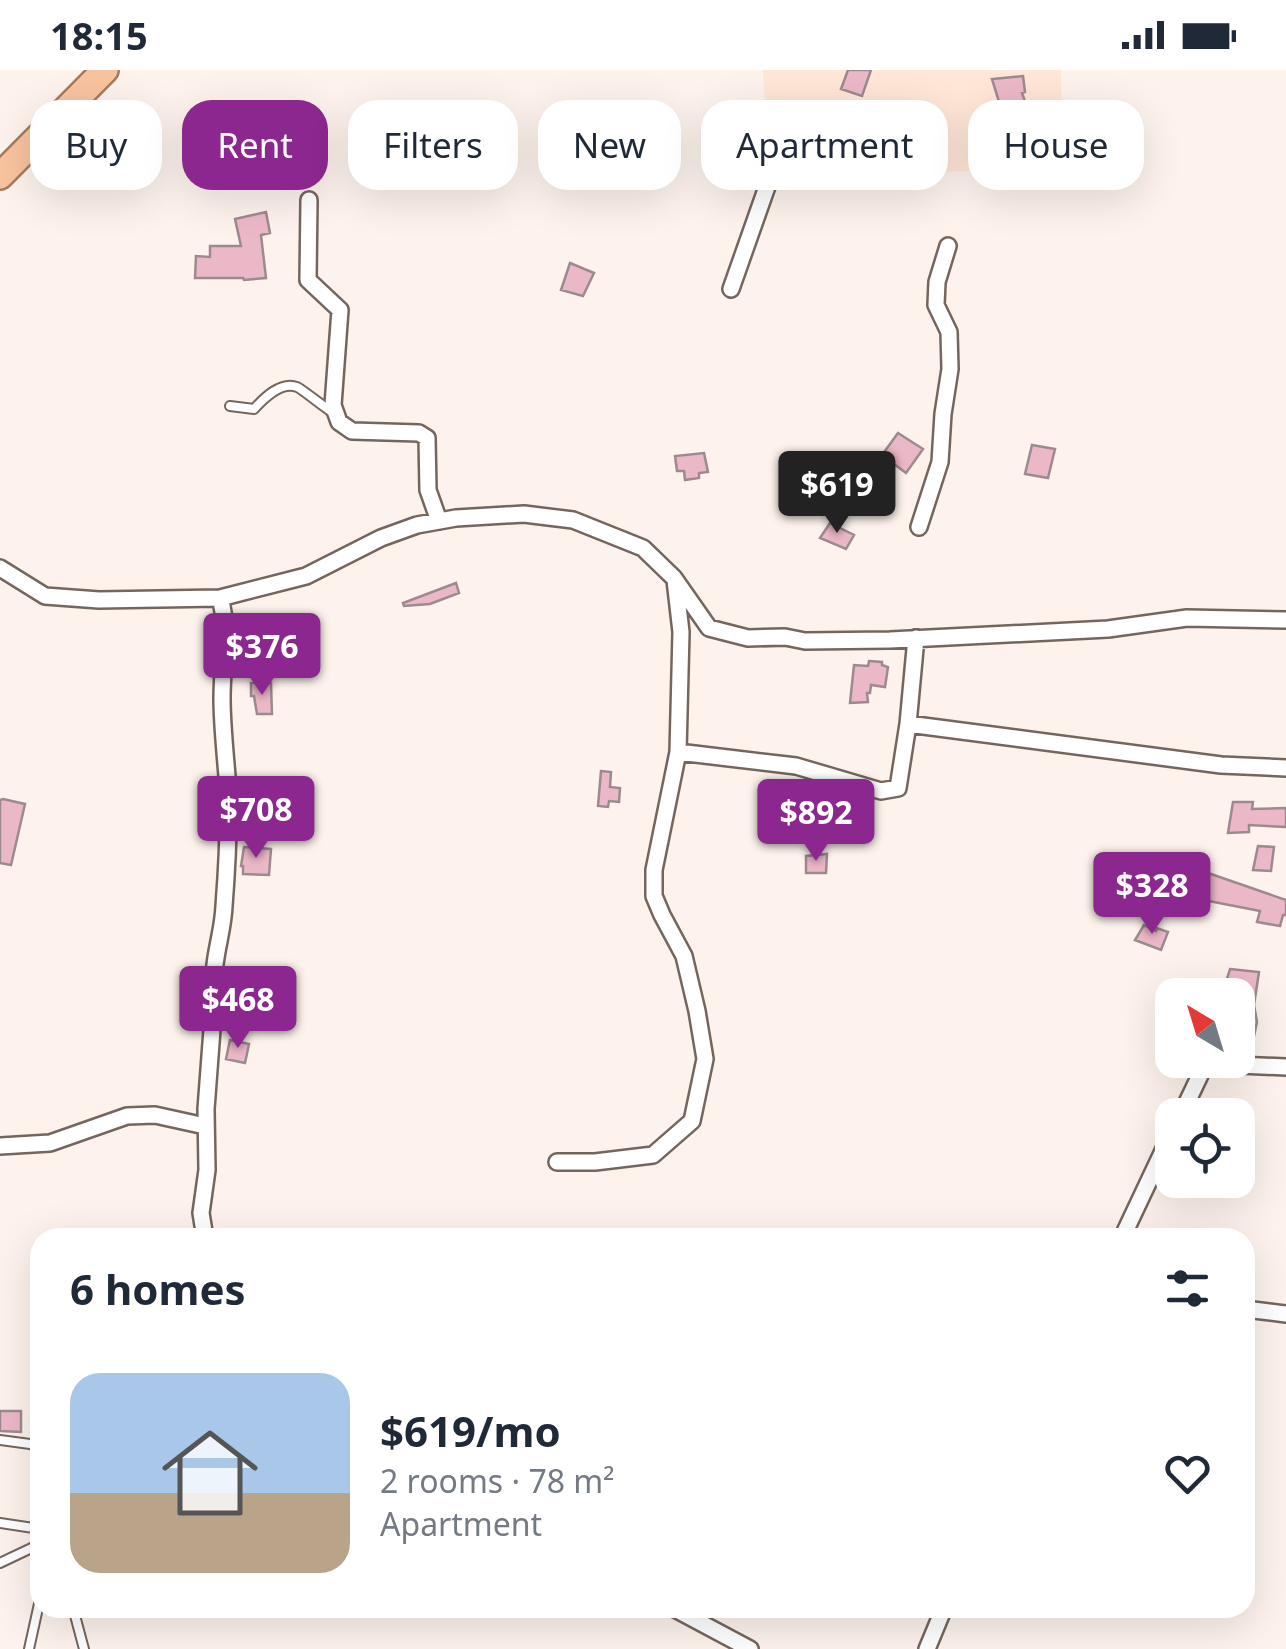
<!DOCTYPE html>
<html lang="en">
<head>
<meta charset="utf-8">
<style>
  :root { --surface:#fff; --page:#f6f6f7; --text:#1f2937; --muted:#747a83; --accent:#8b278f }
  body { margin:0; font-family:"Noto Sans",sans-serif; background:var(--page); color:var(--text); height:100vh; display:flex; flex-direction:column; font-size:38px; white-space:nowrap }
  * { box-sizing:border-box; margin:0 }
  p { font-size:32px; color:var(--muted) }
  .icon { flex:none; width:55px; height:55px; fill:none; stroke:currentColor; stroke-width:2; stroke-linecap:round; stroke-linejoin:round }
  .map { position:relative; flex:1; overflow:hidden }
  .details { position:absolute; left:30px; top:1158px; width:1225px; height:390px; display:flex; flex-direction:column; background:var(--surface); border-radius:30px; box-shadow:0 10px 40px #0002 }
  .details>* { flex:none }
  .hud { position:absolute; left:30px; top:30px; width:1228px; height:90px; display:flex; gap:20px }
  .needle { width:65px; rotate:322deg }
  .controls { position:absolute; left:1155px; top:908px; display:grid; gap:20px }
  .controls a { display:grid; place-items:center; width:100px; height:100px; border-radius:20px; background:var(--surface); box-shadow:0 10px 40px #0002; font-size:50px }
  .price { position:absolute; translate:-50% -85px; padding:0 22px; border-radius:10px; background:var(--accent); color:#fff; font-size:32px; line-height:65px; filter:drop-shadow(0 2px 5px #0008) }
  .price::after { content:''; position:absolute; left:50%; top:60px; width:30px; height:22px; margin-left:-15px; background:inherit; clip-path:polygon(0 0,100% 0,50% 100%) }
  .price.active { background:#222; color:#fff }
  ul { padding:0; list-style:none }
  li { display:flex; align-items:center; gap:30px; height:250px; padding:0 40px }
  li span { display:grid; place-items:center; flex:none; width:280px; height:200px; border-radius:30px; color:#555 }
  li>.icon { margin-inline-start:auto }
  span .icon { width:120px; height:120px; fill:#fffc; stroke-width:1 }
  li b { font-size:42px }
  h2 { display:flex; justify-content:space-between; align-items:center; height:120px; padding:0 40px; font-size:42px }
  .chip { padding:0 35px; border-radius:30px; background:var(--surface); box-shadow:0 10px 40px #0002; font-size:35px; line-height:90px }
  .chip.active { background:var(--accent); color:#fff }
  .status { display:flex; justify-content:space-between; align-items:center; height:70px; padding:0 50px; background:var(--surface); direction:ltr }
  .status svg { height:28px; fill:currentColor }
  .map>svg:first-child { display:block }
  .built { fill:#ffe6d7 }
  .building { fill:#ebb8c7; stroke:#9d8a8f; stroke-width:2.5 }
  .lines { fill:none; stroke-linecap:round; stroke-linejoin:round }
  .service-casing { stroke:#75665d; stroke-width:12 }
  .minor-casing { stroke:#75665d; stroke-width:20 }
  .trunk-casing { stroke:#a77a5b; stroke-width:30 }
  .service { stroke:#fff; stroke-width:8 }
  .minor { stroke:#fff; stroke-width:15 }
  .trunk { stroke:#f8c39f; stroke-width:25 }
</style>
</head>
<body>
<div class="status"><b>18:15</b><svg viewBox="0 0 49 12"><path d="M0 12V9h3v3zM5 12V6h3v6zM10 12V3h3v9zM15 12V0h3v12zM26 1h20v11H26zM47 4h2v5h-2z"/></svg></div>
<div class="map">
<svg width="1286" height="1579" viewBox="0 0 1286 1579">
  <rect width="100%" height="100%" fill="#fdf3ec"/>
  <!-- built -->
  <path class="built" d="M763,0H1061L1062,96L769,111Z"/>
  <!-- building -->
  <path class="building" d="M848,0H871L862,26L841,19Z
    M1023,6L1025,22L1022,23L1026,34L1001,38L992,9Z
    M266,142L270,163L261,165L266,208L244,210L243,208H195L196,186L210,187V176H241L235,149Z
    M570,193L594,203L583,226L561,220Z
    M898,363L923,379L906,403L882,385Z
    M1032,375L1055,379L1048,408L1025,404Z
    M704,383L708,402L699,403V408L685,410L684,401H677L675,386Z
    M830,453L854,465L846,479L820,468Z
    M456,513L459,523L430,534L404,536L403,533Z
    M869,591L882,592V595L888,597L885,617L871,615L870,623H867L868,632L850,633L854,595L868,596Z
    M251,613H271L272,644H257L254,626H251Z
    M601,701L611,702L610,717L620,718L619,732L609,731L608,737L598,736Z
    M3,729L25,734L11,795L0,793V730Z
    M1233,732H1253L1252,739L1286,738V757L1249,755V762L1228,763Z
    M1258,776L1274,777L1271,801L1253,800Z
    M244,777L271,779L269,805L243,804V796H241Z
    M827,784L826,803H806V786Z
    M1185,798L1211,804L1286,830V845H1283L1280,856L1257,852L1260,841L1178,825Z
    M1144,855L1156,861L1157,858L1168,862L1161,880L1135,870Z
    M1230,899L1259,902L1254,935L1257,952L1254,966L1249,965L1245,984H1238V925H1222Z
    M230,970L249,974L245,993L226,989Z
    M0,1341H21V1362L0,1361Z"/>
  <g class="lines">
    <!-- service casing -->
    <g class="service-casing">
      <path id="service" d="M230,336L254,339C264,328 281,311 297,317C302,319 325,338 332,342
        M0,1370L30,1374L40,1378
        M0,1453L40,1459
        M0,1493L40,1474
        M73,1538L84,1579
        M29,1579L40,1529"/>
    </g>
    <!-- minor casing -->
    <g class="minor-casing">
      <path id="minor" d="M309,130L308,210L340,240L333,335L339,352L352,361L419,363L427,368L428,420L439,451
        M731,219L769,111
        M919,457L940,392L943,344L950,299L949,262L936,235L937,212L948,176
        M0,498L45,526L99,530L220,528L306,506L381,468L417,455L456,448L524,444L573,450L643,478L674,508L709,558L748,568L785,567L805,571L890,570L1108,559L1187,548L1286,550
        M675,510L681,562L678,682L796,696L881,721L898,718L908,654L1221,695L1286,698
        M908,654L916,568
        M1181,1045L1202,1001L1217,994L1286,997
        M0,1076L50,1073L127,1046L155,1045L205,1056
        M557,1092H595L653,1085L692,1051L705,989L697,941L684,886L662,845L654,826V800L678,682
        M205,1168L201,1143L207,1100L206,1039L215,920C211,891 223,865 224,836C227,798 229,759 228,720C226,689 222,658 222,628C222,596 229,558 220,528
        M1122,1168L1172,1062
        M1245,1239L1286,1244
        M673,1538L750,1579
        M927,1579L944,1538"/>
    </g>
    <!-- trunk casing -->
    <g class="trunk-casing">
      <path id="trunk" d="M0,106L105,0"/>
    </g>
    <!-- service -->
    <use href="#service" class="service"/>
    <!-- minor -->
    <use href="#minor" class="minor"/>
    <!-- trunk -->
    <use href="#trunk" class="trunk"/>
  </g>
</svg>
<div class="controls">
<a><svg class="needle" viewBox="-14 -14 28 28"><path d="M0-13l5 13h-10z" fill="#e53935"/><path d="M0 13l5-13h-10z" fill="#747a83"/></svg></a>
<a><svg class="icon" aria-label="locate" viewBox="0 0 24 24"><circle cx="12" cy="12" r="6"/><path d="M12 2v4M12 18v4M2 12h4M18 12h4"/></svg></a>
</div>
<b class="price active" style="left:837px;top:466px">$619</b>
<b class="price" style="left:262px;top:628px">$376</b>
<b class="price" style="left:256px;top:791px">$708</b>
<b class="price" style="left:816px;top:794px">$892</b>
<b class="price" style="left:1152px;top:867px">$328</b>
<b class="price" style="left:238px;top:981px">$468</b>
<div class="hud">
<a class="chip">Buy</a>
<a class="chip active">Rent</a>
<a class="chip">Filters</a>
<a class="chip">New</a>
<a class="chip">Apartment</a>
<a class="chip">House</a>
</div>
<section class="details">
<h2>6 homes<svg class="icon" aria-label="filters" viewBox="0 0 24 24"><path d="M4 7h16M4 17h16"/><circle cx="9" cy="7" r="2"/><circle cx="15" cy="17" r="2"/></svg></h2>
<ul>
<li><span style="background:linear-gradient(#a9c7e8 60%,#b9a48a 0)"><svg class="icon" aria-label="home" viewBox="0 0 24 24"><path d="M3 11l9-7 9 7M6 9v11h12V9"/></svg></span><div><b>$619/mo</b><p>2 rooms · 78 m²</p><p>Apartment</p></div><svg class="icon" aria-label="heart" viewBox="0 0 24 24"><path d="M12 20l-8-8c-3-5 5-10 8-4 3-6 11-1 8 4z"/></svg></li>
</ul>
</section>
</div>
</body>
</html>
